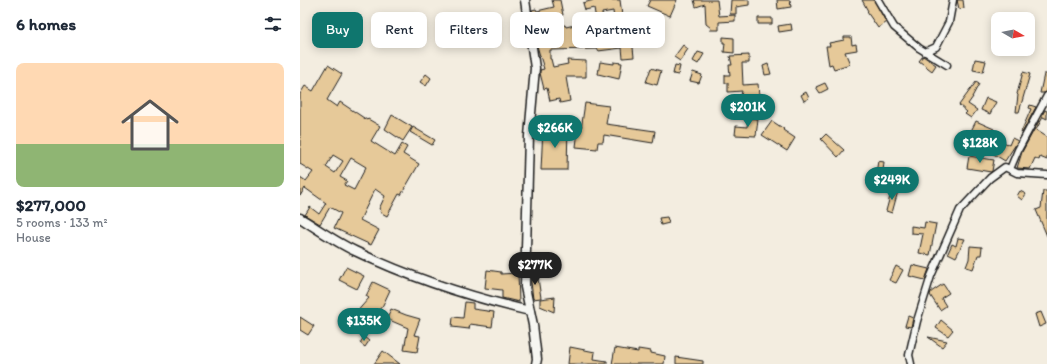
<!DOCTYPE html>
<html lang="en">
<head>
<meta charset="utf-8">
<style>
  :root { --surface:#fff; --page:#f2f2f3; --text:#1f2937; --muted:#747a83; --accent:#0f766e }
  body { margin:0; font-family:Itim,sans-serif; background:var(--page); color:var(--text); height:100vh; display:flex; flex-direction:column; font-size:15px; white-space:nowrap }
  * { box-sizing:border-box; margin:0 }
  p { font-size:13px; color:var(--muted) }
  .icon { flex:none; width:22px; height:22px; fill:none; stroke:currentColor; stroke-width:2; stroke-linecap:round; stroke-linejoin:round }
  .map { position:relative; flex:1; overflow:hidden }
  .details { display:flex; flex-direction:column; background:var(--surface); width:300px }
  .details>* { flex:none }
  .top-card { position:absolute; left:12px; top:12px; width:380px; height:36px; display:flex; gap:8px }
  .needle { width:26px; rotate:99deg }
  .buttons { position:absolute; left:691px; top:12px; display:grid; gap:8px }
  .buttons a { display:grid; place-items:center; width:44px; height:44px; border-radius:8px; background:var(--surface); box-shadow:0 2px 10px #0003; font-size:20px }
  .price { position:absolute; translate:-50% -34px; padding:0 9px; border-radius:14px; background:var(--accent); color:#fff; font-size:13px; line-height:26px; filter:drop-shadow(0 1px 2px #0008) }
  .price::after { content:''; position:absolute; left:50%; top:24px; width:12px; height:9px; margin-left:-6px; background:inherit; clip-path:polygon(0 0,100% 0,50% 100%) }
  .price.active { background:#222; color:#fff }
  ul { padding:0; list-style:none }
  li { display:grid; align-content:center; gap:8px; height:212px; padding:0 16px }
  li span { display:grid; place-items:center; height:124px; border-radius:8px; color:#555 }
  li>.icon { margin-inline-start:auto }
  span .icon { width:72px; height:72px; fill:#fffc; stroke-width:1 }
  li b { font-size:17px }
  h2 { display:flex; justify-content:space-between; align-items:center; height:48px; padding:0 16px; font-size:17px }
  .pill { padding:0 14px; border-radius:8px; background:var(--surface); box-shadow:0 2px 10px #0003; font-size:14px; line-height:36px }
  .pill.active { background:var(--accent); color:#fff }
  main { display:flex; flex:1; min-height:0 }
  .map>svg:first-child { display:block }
  .building { fill:#e6c999; stroke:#1c1c1c; fill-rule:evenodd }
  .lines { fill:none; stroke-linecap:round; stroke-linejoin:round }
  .street-casing { stroke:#1c1c1c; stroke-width:9 }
  .secondary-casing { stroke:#1c1c1c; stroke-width:11 }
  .street { stroke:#f6f6f2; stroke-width:6 }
  .secondary { stroke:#f6f6f2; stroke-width:8 }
</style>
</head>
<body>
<main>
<section class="details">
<h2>6 homes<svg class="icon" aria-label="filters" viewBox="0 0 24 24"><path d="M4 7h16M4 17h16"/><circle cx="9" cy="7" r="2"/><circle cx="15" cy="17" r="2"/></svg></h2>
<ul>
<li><span style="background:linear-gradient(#ffd9b3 65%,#8fb573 0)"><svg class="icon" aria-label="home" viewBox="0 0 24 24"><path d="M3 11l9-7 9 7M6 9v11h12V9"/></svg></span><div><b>$277,000</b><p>5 rooms · 133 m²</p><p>House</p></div></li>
</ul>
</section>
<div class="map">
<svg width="747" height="364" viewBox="0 0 747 364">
  <rect width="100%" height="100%" fill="#f3ede0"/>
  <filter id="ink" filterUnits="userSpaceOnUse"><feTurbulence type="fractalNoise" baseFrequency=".025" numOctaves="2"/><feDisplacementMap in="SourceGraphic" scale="8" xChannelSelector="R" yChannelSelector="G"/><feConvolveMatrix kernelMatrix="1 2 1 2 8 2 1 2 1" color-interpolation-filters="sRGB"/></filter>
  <g filter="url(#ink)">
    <!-- building -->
    <path class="building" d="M252,0H260L263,15L243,19L245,28L265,25L266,27L296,20L294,8L285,10L283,3L294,0H320L324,31L333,30L334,38H332L334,57L323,58L322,48L298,51V49H295L250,50V59H251L253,67L268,64L267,60L286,61V77H266L270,101L260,103L259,99L250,101L247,88L244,89L240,73V70L244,69L237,46L232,10L236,9L237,11L254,7ZM313,11L315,29L305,30L302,13Z
      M350,0H377L370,16L347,6Z
      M394,0H417L419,16L435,15V21L419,22V30H410L411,28L406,24L405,4L396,7Z
      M431,0H449V5L436,7V14H430Z
      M477,0H490L491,7L478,9Z
      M562,0H574L586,22L578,28L567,12L568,11Z
      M657,0H663L664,8L659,9Z
      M458,18H472V24H458Z
      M340,21H346L344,35L336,34L337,26Z
      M491,24L492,30L479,32L478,26Z
      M423,37L434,38V53L424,52L425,43H423Z
      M544,37H551L552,45L556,44L557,50L545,52L550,64L534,69L532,64L529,65L526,46H530L529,43L544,40Z
      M383,45L388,49L380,61L374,57Z
      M398,52L404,54L398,64L393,61Z
      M449,55V63H442L443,85L458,84L459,96H450L449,102L440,99L442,91L428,92V83H425V75H430L429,65H432L430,56Z
      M623,56L636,65L632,71L619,61Z
      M675,59L686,61L683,72L673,70Z
      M300,62L314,64V62L322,63L319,79L298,74Z
      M468,64L471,74L465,75L463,66Z
      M28,65L42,74L27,100L37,107L40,102L67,120L68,119L80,126L71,141L95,156L102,144L107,147L103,154L119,164L101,195L99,194L87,216L80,212L81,210L79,209L85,196L75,189L60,220L79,230L71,245L34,228L41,213L30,207L20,224L5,215L10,207L19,214L26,203L5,188L0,196V177L6,181L13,172L0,164V94L5,86L13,91ZM33,155L43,161L35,173L26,167ZM51,158L66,167L54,190L44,185L47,181L40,177Z
      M375,65L380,66L378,75L373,74Z
      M351,68L361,71L357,85L346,82Z
      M393,72L402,75L399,83L390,81Z
      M723,72L730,74L719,112H716L718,95L717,94Z
      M126,74L131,78L126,86L120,82Z
      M744,74H747V92L743,93H740Z
      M676,82L679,84L672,97H673L668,104L677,110L671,118L665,114L667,112L659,105Z
      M525,83L528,89L520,93L516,87Z
      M506,92L509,98L504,101L501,95Z
      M686,98L696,102L690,114L681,110Z
      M285,103L309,106L306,124L355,131L353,143L304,135L303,142H298L297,149L276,147L278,130H281Z
      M730,105L736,107L722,133L721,132L731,109L729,108Z
      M745,110L747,111V119L743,117L736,130L747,137V160L740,157L739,160L735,158L730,169L717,168L722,152Z
      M92,115L112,127L103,141L85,129Z
      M448,118L458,119L456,136L435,135L436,126L447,127Z
      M472,121L484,129L483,130L495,138L487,151L462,135Z
      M676,121L694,129L691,135L709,145L712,138L718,141L705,161L687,150L689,148L678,142L682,136L671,131Z
      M261,124H268L267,170H241L243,128H261Z
      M113,127L135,140L132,145L110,132Z
      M526,134L544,150L538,157L521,139Z
      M669,156L694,160L692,171L691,172L667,168Z
      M578,161L584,162L582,180L575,179Z
      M592,189L598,191L592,213L586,211Z
      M720,191L726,194L722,200L717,196Z
      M743,191H747V236L736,210L741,208Z
      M367,217L369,223L361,225L359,218Z
      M625,222L636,224L630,255L619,253L623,234L611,233V226L624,228Z
      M658,238L665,239L656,257L648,253L652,244L656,246Z
      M670,246L682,247L681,255H678L673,269L666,267L669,259Z
      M612,265L629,269L625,280L609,276Z
      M596,266L603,270L596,283L589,280Z
      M46,267L64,276L57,289L39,280Z
      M187,270L201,272V274L218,273L219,302L202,298V290L185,288Z
      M237,271L241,298L233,299L231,282V272Z
      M73,282L90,290L83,305L60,334L47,323L69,298L66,296Z
      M643,284L649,293L641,298L646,306L640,310L630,295L631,292Z
      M255,297L254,312L240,306V299Z
      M165,302L173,303V309L194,312L192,327L170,324L169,329L152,327L153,317L163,318Z
      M91,309L106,315L120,319L114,335L120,336L117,352L104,350L108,328L87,319Z
      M741,312L746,324L739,327L735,314Z
      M608,316L613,318L611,327L605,326Z
      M0,317L14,326L8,335L0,330Z
      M641,320L653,330L648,336L636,328Z
      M64,337L69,341L65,347L60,343Z
      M628,337L647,341L642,347Z
      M270,347L295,352L294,359L307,361V364H268Z
      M315,348L338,352V349L351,351V353L365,356L364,364H312Z
      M83,351L100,364H74Z
      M376,357L403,361V364H376Z"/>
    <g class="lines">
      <!-- street casing -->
      <g class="street-casing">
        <path id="street" d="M578,0L594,27L619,48L647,65
          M625,52L636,47L649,22L653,0
          M710,169L718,150L747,96
          M611,364L609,355L617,321L631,276L660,210L690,178L705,167L717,173L747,175"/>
      </g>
      <!-- secondary casing -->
      <g class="secondary-casing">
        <path id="secondary" d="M225,0L235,68L229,136L225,287L233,325L237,359L236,364
          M0,218C18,229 36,242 55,251C111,278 170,297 230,311"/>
      </g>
      <!-- street -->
      <use href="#street" class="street"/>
      <!-- secondary -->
      <use href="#secondary" class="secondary"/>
    </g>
  </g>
</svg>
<div class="buttons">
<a><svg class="needle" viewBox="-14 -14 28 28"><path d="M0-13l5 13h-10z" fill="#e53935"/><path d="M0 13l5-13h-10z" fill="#747a83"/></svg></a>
</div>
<b class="price" style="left:448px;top:128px">$201K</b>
<b class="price" style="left:255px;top:149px">$266K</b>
<b class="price" style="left:680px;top:164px">$128K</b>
<b class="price" style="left:592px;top:201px">$249K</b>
<b class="price active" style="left:235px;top:286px">$277K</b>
<b class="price" style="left:64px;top:342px">$135K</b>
<div class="top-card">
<a class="pill active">Buy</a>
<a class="pill">Rent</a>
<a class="pill">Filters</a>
<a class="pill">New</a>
<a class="pill">Apartment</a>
</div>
</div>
</main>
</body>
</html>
